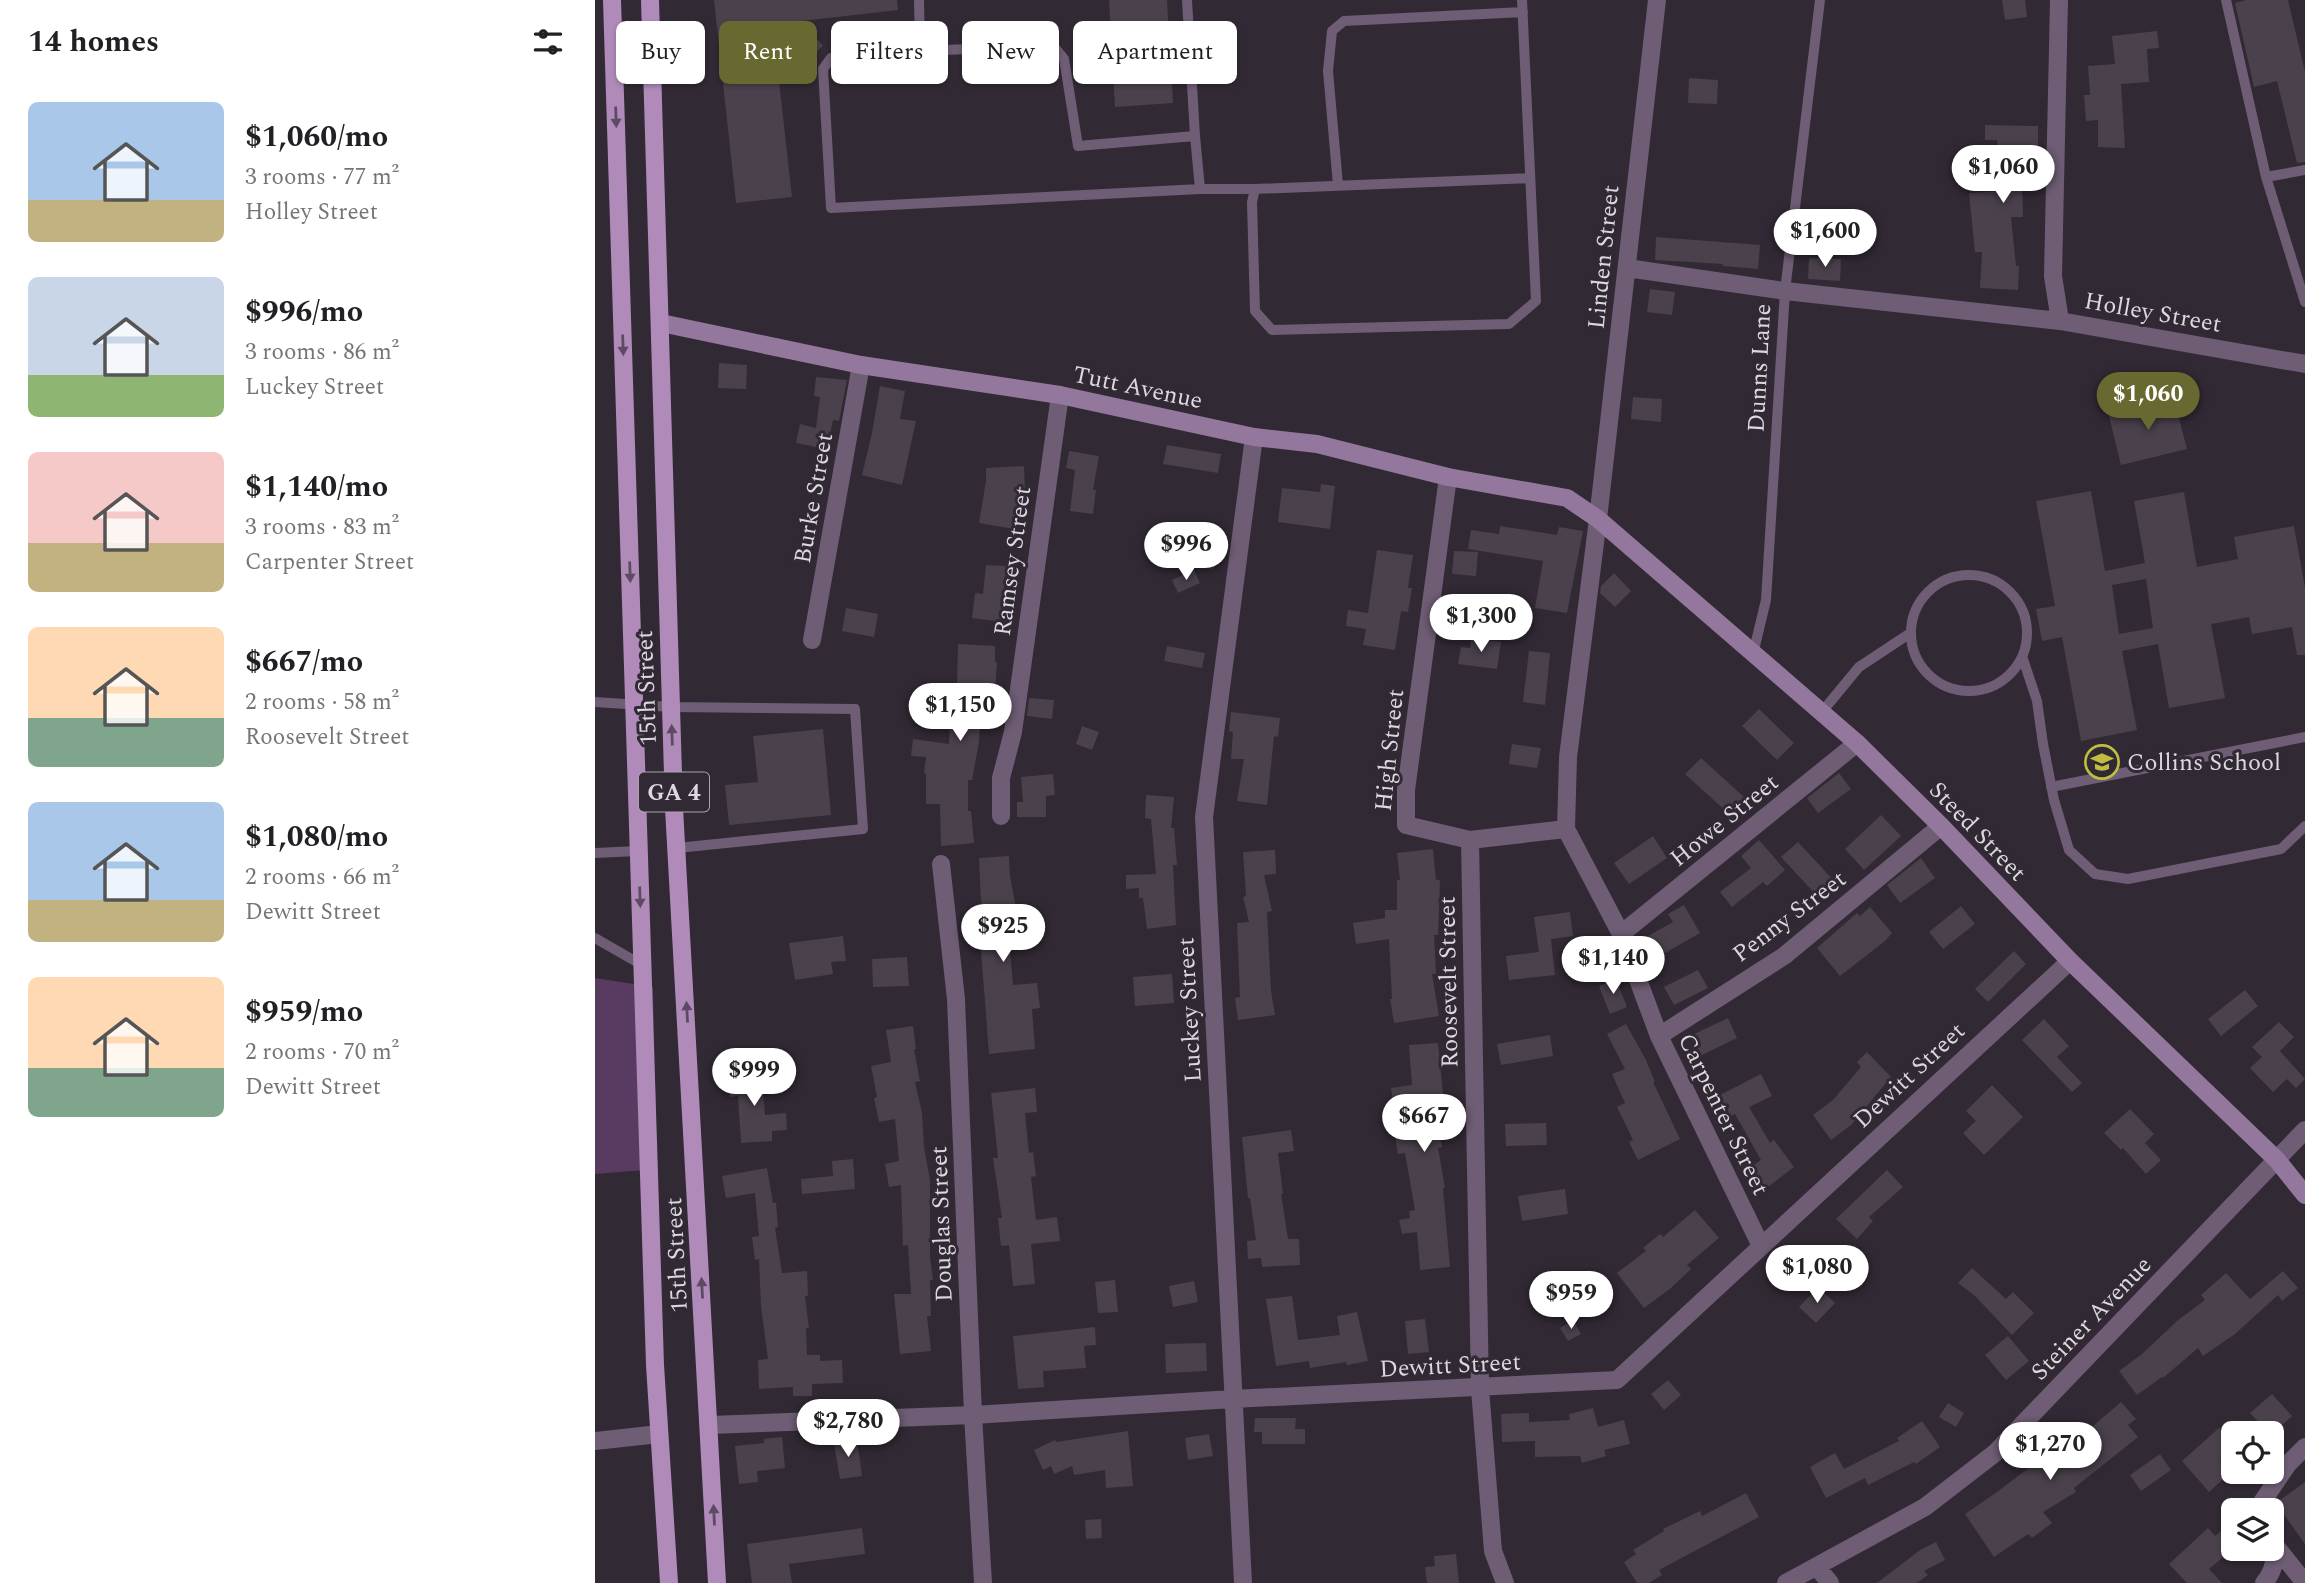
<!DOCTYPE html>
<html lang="en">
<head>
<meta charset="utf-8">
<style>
  :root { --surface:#fff; --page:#f2f2f2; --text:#202124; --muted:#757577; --accent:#686831 }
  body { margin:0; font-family:Spectral,serif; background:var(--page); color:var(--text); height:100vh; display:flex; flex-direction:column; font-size:26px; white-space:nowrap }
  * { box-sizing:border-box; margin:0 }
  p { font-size:23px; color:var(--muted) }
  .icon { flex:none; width:38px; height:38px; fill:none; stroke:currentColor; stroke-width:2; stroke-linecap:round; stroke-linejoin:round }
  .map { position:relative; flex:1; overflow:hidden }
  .details { display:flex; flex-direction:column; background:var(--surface); width:595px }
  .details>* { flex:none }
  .top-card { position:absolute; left:21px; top:21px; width:665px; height:63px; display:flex; gap:14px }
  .controls { position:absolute; left:1626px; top:1421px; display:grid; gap:14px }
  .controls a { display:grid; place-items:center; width:63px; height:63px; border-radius:10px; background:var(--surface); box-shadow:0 2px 5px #0004; font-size:35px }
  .price { position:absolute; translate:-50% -60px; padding:0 16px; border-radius:24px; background:#fff; color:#222; font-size:23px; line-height:46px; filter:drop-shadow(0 2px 4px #0008) }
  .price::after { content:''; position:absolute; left:50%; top:42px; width:21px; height:16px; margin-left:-10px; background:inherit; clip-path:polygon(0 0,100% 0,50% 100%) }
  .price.current { background:var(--accent); color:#fff }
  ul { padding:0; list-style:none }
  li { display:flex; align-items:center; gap:21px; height:175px; padding:0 28px }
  li span { display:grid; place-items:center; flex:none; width:196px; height:140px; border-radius:10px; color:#555 }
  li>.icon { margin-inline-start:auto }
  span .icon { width:84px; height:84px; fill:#fffc; stroke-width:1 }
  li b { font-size:30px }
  h2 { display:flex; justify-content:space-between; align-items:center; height:84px; padding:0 28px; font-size:30px }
  .chip { padding:0 24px; border-radius:10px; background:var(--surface); box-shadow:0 2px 5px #0004; font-size:24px; line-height:63px }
  .chip.current { background:var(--accent); color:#fff }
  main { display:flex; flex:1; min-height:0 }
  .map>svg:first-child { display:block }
  .green { fill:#593b61 }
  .building { fill:#4a414c; fill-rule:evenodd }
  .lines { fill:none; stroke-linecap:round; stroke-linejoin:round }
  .lane { stroke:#6e5d74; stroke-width:10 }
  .street { stroke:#6e5d74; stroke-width:18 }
  .secondary { stroke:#93779c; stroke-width:18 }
  .primary { stroke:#b08bba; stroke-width:18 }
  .oneway { fill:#5d4b63 }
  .labels { text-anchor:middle; stroke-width:6; stroke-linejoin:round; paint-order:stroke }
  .shield { fill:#312934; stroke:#a9a4ac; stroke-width:2 }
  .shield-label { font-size:23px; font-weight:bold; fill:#ddd8df }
  .street-label { font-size:24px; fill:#ddd8df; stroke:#312934 }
  .poi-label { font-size:24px; fill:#ddd8df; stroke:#312934; text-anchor:start }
</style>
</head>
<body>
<main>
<section class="details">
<h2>14 homes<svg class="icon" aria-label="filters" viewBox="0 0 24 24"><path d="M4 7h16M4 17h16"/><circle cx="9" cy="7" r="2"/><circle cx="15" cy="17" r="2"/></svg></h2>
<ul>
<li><span style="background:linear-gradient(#a9c7e8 70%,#c2b280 0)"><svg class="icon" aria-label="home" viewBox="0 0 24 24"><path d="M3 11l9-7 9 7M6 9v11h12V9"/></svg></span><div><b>$1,060/mo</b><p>3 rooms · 77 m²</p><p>Holley Street</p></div></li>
<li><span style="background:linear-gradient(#c9d6e8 70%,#8fb573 0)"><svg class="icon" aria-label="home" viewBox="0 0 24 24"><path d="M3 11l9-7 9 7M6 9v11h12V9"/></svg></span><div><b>$996/mo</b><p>3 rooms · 86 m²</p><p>Luckey Street</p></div></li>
<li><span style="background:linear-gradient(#f6c9c9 65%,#c2b280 0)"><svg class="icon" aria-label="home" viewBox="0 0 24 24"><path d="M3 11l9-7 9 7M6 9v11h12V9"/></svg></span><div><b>$1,140/mo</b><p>3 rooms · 83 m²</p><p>Carpenter Street</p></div></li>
<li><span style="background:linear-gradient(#ffd9b3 65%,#7fa58c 0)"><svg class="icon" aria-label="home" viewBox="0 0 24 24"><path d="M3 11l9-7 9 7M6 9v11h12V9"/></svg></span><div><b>$667/mo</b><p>2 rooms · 58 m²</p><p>Roosevelt Street</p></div></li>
<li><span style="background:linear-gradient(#a9c7e8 70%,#c2b280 0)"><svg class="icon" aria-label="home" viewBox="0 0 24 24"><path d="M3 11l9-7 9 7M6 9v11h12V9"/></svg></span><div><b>$1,080/mo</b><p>2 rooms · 66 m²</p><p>Dewitt Street</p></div></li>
<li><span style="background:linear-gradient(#ffd9b3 65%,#7fa58c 0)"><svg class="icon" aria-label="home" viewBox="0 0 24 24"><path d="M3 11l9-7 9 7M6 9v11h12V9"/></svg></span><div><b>$959/mo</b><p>2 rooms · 70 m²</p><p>Dewitt Street</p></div></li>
</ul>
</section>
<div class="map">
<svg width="1710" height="1583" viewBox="0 0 1710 1583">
  <rect width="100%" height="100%" fill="#312934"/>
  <!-- green -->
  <path class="green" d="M0,978L58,987L62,1169L0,1174Z"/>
  <!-- building -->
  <path class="building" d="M119,0H302L303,10L206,21L228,46L208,63L178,27L197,197L141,203Z
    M514,0H572L578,103L520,107Z
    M1407,0H1430L1432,17L1410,20Z
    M1651,0H1693L1710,72V162L1702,163L1682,81L1659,87L1640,3Z
    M1562,31L1564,48L1552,49L1554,82L1526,84L1530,148L1503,147V120L1491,121L1489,95H1495L1493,66L1520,64L1517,36Z
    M1094,78L1123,80L1122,104L1093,103Z
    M1390,125L1443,126V152H1438L1441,179L1427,181L1428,217H1416L1421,266H1424L1423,290L1385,288L1387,252H1380L1374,193L1408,191L1402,140H1390Z
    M1061,237L1165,245L1163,269L1128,266V264L1060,260Z
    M1214,258L1246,259L1245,281L1213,279Z
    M1055,289L1080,292L1077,315L1052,312Z
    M124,363L152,365L151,389L123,388Z
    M221,377L252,380L244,421L238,420L232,449L201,443L205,424L221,428L225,397L219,396Z
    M285,386L310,391L305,419L321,421L307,485L267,475L277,433Z
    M1038,397L1067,399L1066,422L1036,419Z
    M1579,399L1592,449L1526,465L1514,416Z
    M572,445L626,454L623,473L568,464Z
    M474,451L504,456L498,490H501L498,514L475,511L480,470L471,468Z
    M429,466L430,489L425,490L419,529L384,523L391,481V468Z
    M726,484L740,486L735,529L683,522L687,488L725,492Z
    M1496,491L1510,571L1550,563L1539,501L1589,492L1602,567L1643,559L1639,537L1699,526L1710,588V655H1702L1697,627L1657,634L1654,617L1616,624L1630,698L1574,708L1563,644L1527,651L1542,730L1486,741L1467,637L1447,641L1441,609L1460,606L1441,501ZM1551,579L1558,628L1524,634L1517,585Z
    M905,526L962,535L964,527L988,531L972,613L940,608L948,561L873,549L876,530L904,534Z
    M574,540L623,551L618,569L570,558Z
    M782,550L818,555L813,588H817L813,612L806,611L800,650L768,645L771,629L751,626L753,610L773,613Z
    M859,551L883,552L881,576L857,574Z
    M391,565L411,566L408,596L412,597L409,622L377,618L380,593L388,594Z
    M599,570L605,583L583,593L577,580Z
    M1019,573L1036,591L1020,607L1005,593L1006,586Z
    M251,608L283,614L279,637L247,631Z
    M876,638L906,642L902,669L863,664L866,647L875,648Z
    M363,644L400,646V662H402L399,709L386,708L384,742L377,780H373V811H376L379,843L346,846L345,804H331V774L329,773L331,757L316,756L318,739L354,744L356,706H351L353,683L362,684Z
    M572,646L610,653L607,668L569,661Z
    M934,651L955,653L950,705L928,702Z
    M434,698L459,700L457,719L432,716Z
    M1164,709L1199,743L1182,760L1147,726Z
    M636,712L685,718L683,737L679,736L672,805L642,801L649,759H636L638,732L634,731Z
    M487,726L504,732L497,750L481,744Z
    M228,729L236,815L134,825L130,785L163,782L158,736Z
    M917,744L946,748L942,768L914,764Z
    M1106,758L1149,797L1134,814L1090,774Z
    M1244,773L1256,789L1223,813L1212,798Z
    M458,774L460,795L451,796V817H422V802H428L426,777Z
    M551,795L579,797L576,828H579L582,865H578L581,925L552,929L548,898H544V888L531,889V875L561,874L556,819L550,818Z
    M1286,815L1306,836L1269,870L1250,849Z
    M1058,836L1072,858L1034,884L1019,863Z
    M1164,840L1190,870L1172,886L1168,882L1137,907L1125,892L1156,868L1146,856Z
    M1203,842L1242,884L1225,899L1186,857Z
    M838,849L841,880H845L843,935H839L841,974H837L844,1016L799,1023L795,999H797L794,939L761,944L758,923L790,918V910H802V880H805L802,853Z
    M680,850L681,874L669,875L677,911L672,912L676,991L680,1015L643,1020L640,998L645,997L642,923L654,922L648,897L651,896L648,852Z
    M414,856L415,876L421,908L423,948L415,949L418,985L442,983L445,1008L437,1009L440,1049L394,1054L384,924L391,923L386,900L384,858Z
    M1326,858L1340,878L1305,903L1292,885Z
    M1089,905L1105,933L1056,961L1044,941L1078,922L1073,914Z
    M1366,906L1380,924L1348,949L1334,932Z
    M1275,907L1297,933L1290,941L1245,976L1222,948L1262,913L1265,916Z
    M975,912L978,936L956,939L960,975L914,980L911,956L944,952L939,917Z
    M248,936L251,961L236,962L238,974L200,980L194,943Z
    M1419,951L1431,964L1393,1002L1380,989Z
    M312,957L314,986L278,987L277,959Z
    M1103,970L1113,988L1079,1005L1069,987Z
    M577,974L579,1003L540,1006L538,977Z
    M1021,979L1032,1007L1015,1014L1004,986Z
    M1650,990L1663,1006L1626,1036L1613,1019Z
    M1133,1018L1142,1038L1105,1056L1095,1036Z
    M1449,1019L1474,1046L1462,1057L1487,1083L1477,1092L1427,1040Z
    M1684,1022L1699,1037L1685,1051L1710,1079L1701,1088L1692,1079L1678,1092L1655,1068L1667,1057L1657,1047Z
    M1031,1024L1051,1060L1060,1082H1058L1085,1139L1043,1160L1034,1142L1038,1140L1022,1107L1030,1103L1017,1074L1030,1069L1012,1034Z
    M318,1026L321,1049H319L325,1081L320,1082L327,1113L329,1147L335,1180V1257L338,1280H335L336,1316H332L336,1351L305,1354L299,1294H316L313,1245L308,1246L306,1185L294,1187L290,1164L304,1161L300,1119L284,1122L279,1098L282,1097L276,1066L296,1062L291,1030Z
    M955,1035L958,1056L906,1065L902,1044Z
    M843,1043L849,1104L841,1105L847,1147L843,1148L850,1188H848L855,1267L825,1270L822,1232L807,1234L804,1220L815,1218L814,1211L820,1210L810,1153L803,1154L799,1131H803L796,1088L817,1085L814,1045Z
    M1272,1052L1296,1077L1256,1125L1236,1140L1218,1115L1238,1100L1266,1067L1262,1062Z
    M166,1070L170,1115L191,1113L192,1130L177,1131V1141L146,1143L143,1096L135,1097L132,1073Z
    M1166,1074L1177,1096L1154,1107L1175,1143L1179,1140L1199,1167L1169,1190L1153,1169L1166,1160L1140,1114L1133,1118L1123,1096Z
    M1397,1085L1428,1117L1389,1155L1368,1133L1381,1121L1371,1111Z
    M440,1088L442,1112L430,1113L434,1153L438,1152L441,1176L436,1177L441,1220L462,1217L465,1241L436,1244L440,1284L418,1286L414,1245L406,1246L403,1218H407L398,1158H403L396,1093Z
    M1535,1109L1559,1134L1550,1143L1566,1160L1551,1174L1528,1148L1526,1150L1509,1133Z
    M951,1123L952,1145L911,1146L910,1124Z
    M696,1130L699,1151L683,1153L688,1194H686L693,1239H704L705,1265L667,1267L666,1258L653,1259L652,1241L661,1240L655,1198H653L647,1137Z
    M258,1159L260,1189L207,1194L206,1179L238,1176L237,1161Z
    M172,1168L178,1203H181L183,1227L180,1228L187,1273L212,1271L213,1296H210L214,1328H211L212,1355H225V1361L247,1360L248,1383L217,1384V1396H198V1387L164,1389L163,1360L173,1359L166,1307L164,1259L160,1260L157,1237L164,1236L160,1193L131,1198L127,1176Z
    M1292,1170L1308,1187L1274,1217L1278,1221L1262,1239L1241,1219Z
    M970,1189L973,1214L927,1221L923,1196Z
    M1100,1210L1124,1238L1092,1265L1096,1269L1076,1288L1049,1308L1022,1273L1051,1251L1048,1248L1065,1234L1068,1237Z
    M1377,1268L1411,1299L1418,1292L1439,1313L1417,1335L1380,1296L1363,1283Z
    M1688,1271L1703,1288L1687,1301L1683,1295L1640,1334L1608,1356L1603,1348L1568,1378L1567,1377L1542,1395L1524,1371L1547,1354L1582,1321L1610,1300L1606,1295L1631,1273L1655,1299Z
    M520,1280L523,1312L503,1313L500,1282Z
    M599,1281L603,1302L578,1307L574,1286Z
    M1223,1287L1240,1303L1221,1323L1204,1307Z
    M697,1296L703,1340L745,1335L742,1316L762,1312L773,1361L752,1365L751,1362L715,1368L714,1361L681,1366L671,1299Z
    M830,1319L834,1352L813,1354L810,1321Z
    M978,1320L986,1334L973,1341L965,1328Z
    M500,1327L501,1345L489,1346L491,1368L448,1371L449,1387L423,1389L418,1336Z
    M1413,1336L1434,1361L1411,1380L1390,1355Z
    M611,1343L612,1371L571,1373L570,1344Z
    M1073,1380L1086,1395L1069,1410L1056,1394Z
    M1677,1394L1697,1416L1676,1435L1655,1413Z
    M1526,1402L1541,1419L1533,1425L1543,1437L1479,1488L1481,1492L1448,1512L1457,1523L1437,1538L1433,1534L1399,1557L1370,1514L1402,1492L1435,1467L1433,1464L1489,1430L1491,1432Z
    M1353,1403L1369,1413L1361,1427L1344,1417Z
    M998,1408L1003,1427L1029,1420L1035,1444L1009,1450L1011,1456L987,1463L985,1456L940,1457V1441L907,1442L906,1414L934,1413V1422L975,1420L974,1414Z
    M660,1418H701L700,1429H710V1444H667V1432H659Z
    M1327,1421L1345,1447L1321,1464L1319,1462L1273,1485L1270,1478L1231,1498L1215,1467L1240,1453L1249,1469L1304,1441L1302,1438Z
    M1624,1428L1638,1444V1450L1625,1461L1635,1473L1614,1492L1587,1461Z
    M533,1431L538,1486L511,1488L510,1470L479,1475L477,1466L459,1474L456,1466L448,1470L439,1450L460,1440L461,1442Z
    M614,1434L618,1456L593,1460L590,1438Z
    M187,1437L190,1468L162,1471L163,1482L144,1484L140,1446L169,1443V1439Z
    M262,1440L267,1476L245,1479L239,1443Z
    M1565,1454L1576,1470L1546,1491L1535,1475Z
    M1710,1482V1544L1681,1503Z
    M1151,1493L1164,1517L1064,1570L1067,1575L1054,1583H1042L1029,1562L1041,1554L1038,1550L1069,1531L1068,1529L1105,1511L1107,1516Z
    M506,1519L507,1538L491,1539L490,1520Z
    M1631,1527L1638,1536V1549L1614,1569L1627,1583H1592L1574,1564L1613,1528L1620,1536Z
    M267,1528L270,1554L194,1564L197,1583H157L152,1544Z
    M1341,1542L1350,1560L1329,1571L1333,1575L1322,1583H1282L1325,1550Z
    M861,1554L864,1583H832L830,1567L840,1566L839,1556Z"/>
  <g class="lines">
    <!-- lane -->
    <path class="lane" d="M324,0L325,51L445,46L460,48L469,59L483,146L600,136L592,0
      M927,0L941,301L914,324L677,330L660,311L657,202L660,189L935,178
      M1631,0L1671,177L1710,302
      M325,51L236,58L228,69L236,208L605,189L600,136
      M1671,177L1710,170
      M743,185L733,71L737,31L749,21L928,12
      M605,189H660
      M1316 633a58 58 0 1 1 116 0a58 58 0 1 1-116 0Z
      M1158,654L1171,600L1190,291L1225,0
      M1428,659L1442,701L1448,744L1459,800L1474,850L1500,874L1533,879L1686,849L1710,826
      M0,702L76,707L260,709L268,829L82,848
      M1226,713L1264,667L1314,634
      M1456,787L1710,737
      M0,853L43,851
      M0,938L40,961L47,962"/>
    <!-- street -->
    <path class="street" d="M1062,0L1003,519L973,757L971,829L1026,934L1064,1036L1166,1246
      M1464,0L1458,276L1465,321
      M1032,268L1190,291L1465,321L1710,364
      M853,477L811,790V825L875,840L971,829
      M217,640L266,365
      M406,816V778L418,732L465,395
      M875,840L885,1389L898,1551L910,1583
      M346,864L361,999L378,1415L388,1583
      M1026,934L1262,743
      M1064,1036L1189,956L1346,826
      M115,1425L378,1415L638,1399L1022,1380L1475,961
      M0,1441L64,1434
      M1670,1510L1667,1502L1693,1464L1710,1447
      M1682,1548L1710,1583
      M1222,1567L1235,1583
      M648,1583L609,817L659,437
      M1191,1583L1330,1507L1400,1453L1710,1130
      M1669,1583C1682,1568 1682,1550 1676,1532"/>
    <!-- secondary -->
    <path class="secondary" d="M66,323L266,365L465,395L659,437L722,444L853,477L972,498L1003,519L1262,743L1346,826L1475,961L1682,1160L1710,1195"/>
    <!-- primary -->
    <path class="primary" d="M17,0L60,1365L74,1583
      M55,0L79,808L122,1583"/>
  </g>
  <!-- one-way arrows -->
  <defs><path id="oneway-solid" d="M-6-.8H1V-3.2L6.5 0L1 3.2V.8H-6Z" transform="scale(1.75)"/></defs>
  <g class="oneway">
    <use href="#oneway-solid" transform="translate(21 117) rotate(88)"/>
    <use href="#oneway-solid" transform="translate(28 345) rotate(88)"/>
    <use href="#oneway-solid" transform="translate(35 572) rotate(88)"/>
    <use href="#oneway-solid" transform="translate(77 735) rotate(-92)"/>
    <use href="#oneway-solid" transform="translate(45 897) rotate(88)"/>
    <use href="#oneway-solid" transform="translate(92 1012) rotate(-93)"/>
    <use href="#oneway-solid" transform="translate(107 1288) rotate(-93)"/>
    <use href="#oneway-solid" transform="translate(119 1515) rotate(-93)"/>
  </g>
  <!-- icons -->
  <defs>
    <g id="school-ring" transform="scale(1.75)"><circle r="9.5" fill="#312934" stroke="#c0be41" stroke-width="1.5"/><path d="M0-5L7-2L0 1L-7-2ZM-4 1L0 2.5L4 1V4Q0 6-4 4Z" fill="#c0be41"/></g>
  </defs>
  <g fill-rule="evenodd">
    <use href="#school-ring" x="1507" y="762"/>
  </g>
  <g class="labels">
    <!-- shield labels -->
    <rect class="shield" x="44" y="772.5" width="70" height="39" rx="5"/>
    <g class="shield-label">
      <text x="79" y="800">GA 4</text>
    </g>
    <!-- street labels -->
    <g class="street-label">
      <text transform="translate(1008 257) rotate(-84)" y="8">Linden Street</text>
      <text transform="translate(1558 312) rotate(10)" y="8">Holley Street</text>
      <text transform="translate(1164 368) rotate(-87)" y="8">Dunns Lane</text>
      <text transform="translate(543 387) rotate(12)" y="8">Tutt Avenue</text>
      <text transform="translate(218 498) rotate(-80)" y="8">Burke Street</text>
      <text transform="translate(417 561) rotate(-82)" y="8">Ramsey Street</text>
      <text transform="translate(51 688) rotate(-92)" y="8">15th Street</text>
      <text transform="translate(794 750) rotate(-84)" y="8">High Street</text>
      <text transform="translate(1129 820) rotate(-39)" y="8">Howe Street</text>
      <text transform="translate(1383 831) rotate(46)" y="8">Steed Street</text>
      <text transform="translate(1194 916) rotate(-37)" y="8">Penny Street</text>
      <text transform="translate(853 982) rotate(-91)" y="8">Roosevelt Street</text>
      <text transform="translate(594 1010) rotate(-93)" y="8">Luckey Street</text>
      <text transform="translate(1314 1075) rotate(-43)" y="8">Dewitt Street</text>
      <text transform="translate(1129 1114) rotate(64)" y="8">Carpenter Street</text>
      <text transform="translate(346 1224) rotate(-92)" y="8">Douglas Street</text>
      <text transform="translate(81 1255) rotate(-93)" y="8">15th Street</text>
      <text transform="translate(1496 1318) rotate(-46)" y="8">Steiner Avenue</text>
      <text transform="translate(855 1365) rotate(-3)" y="8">Dewitt Street</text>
    </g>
    <!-- poi labels -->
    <g class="poi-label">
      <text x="1532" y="770">Collins School</text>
    </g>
  </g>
</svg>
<div class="controls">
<a><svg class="icon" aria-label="locate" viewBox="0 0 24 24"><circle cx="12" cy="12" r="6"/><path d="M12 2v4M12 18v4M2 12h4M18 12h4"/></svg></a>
<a><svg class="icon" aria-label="layers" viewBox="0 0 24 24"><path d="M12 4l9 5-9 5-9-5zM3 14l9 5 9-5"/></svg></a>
</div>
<b class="price" style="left:1408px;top:205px">$1,060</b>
<b class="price" style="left:1230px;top:269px">$1,600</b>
<b class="price current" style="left:1553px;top:432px">$1,060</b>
<b class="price" style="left:591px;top:582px">$996</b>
<b class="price" style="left:886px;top:654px">$1,300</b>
<b class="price" style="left:365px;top:743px">$1,150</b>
<b class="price" style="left:408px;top:964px">$925</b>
<b class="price" style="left:1018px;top:996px">$1,140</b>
<b class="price" style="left:159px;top:1108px">$999</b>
<b class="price" style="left:829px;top:1154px">$667</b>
<b class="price" style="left:1222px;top:1305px">$1,080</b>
<b class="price" style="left:976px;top:1331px">$959</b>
<b class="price" style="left:253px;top:1459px">$2,780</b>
<b class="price" style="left:1455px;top:1482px">$1,270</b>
<div class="top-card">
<a class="chip">Buy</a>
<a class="chip current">Rent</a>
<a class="chip">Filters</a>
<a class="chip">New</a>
<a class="chip">Apartment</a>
</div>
</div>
</main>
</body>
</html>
